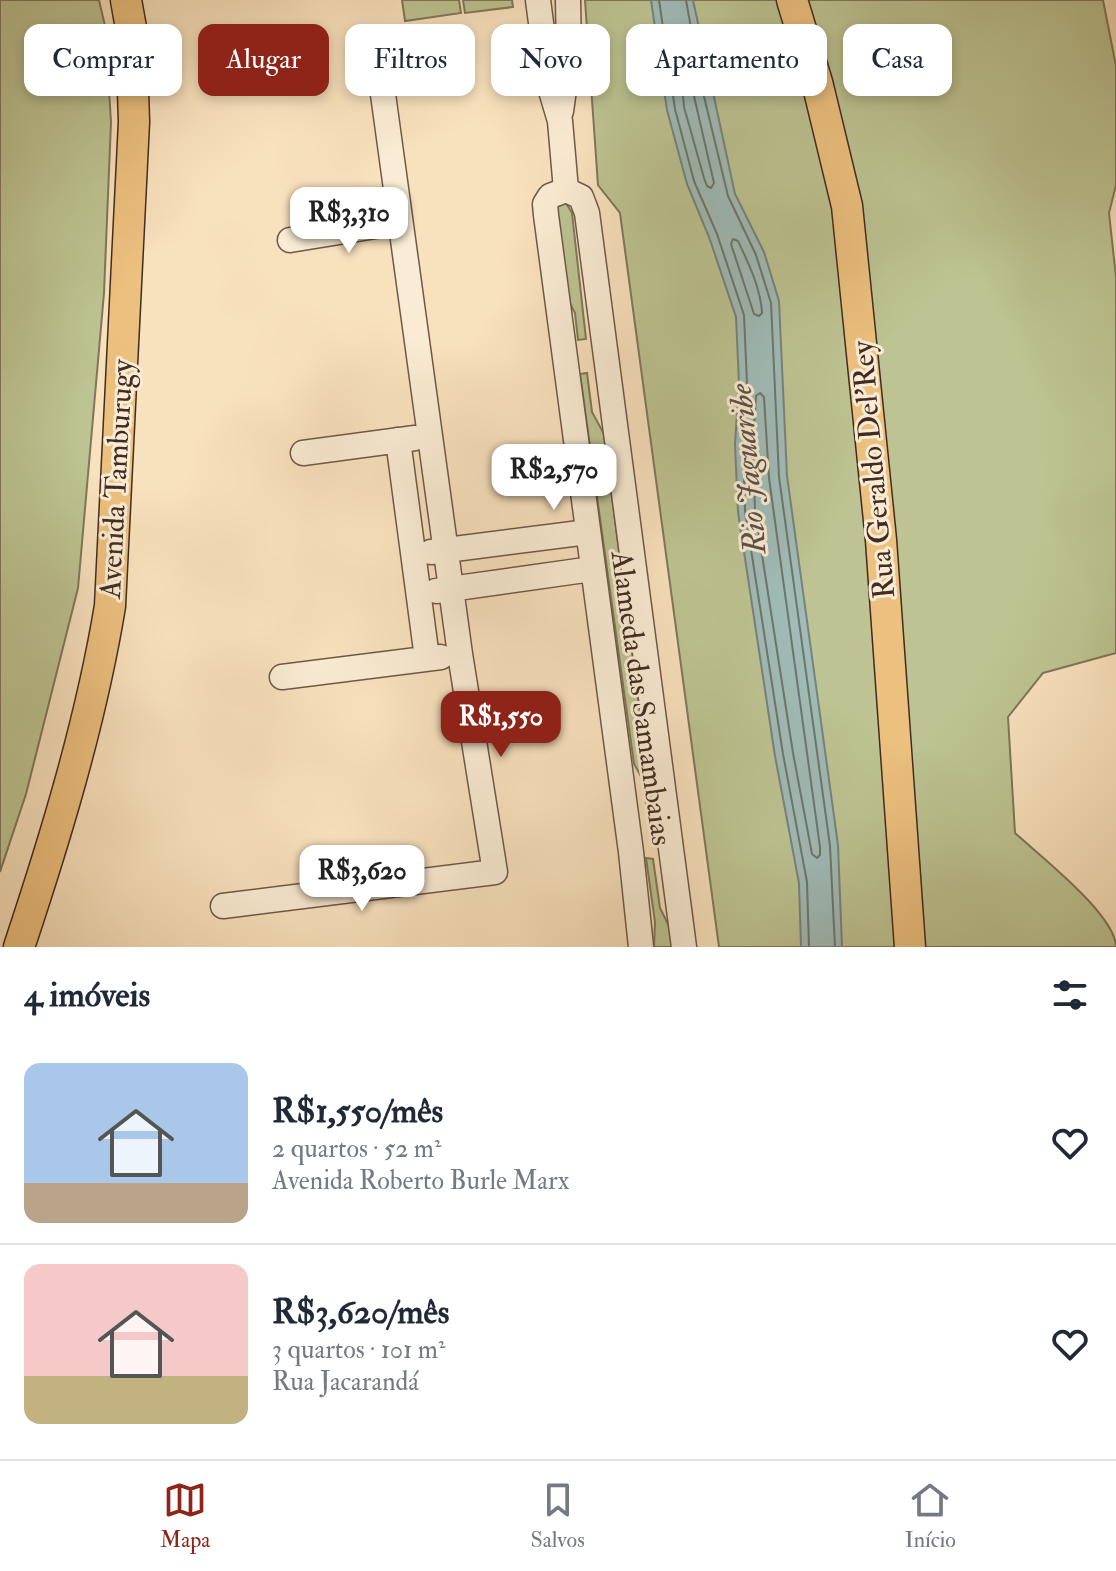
<!DOCTYPE html>
<html lang="pt">
<head>
<meta charset="utf-8">
<style>
  :root { --surface:#fff; --page:#f2f2f3; --text:#1f2937; --muted:#747a83; --line:#e0e1e3; --accent:#8f2418 }
  body { margin:0; font-family:"IM FELL Double Pica",serif; background:var(--page); color:var(--text); height:100vh; display:flex; flex-direction:column; font-size:30px; white-space:nowrap }
  * { box-sizing:border-box; margin:0 }
  p { font-size:26px; color:var(--muted) }
  .icon { flex:none; width:44px; height:44px; fill:none; stroke:currentColor; stroke-width:2; stroke-linecap:round; stroke-linejoin:round }
  .map { position:relative; height:947px; overflow:hidden }
  .sheet { display:flex; flex-direction:column; background:var(--surface); flex:1 }
  .sheet>* { flex:none }
  .hud { position:absolute; left:24px; top:24px; width:1068px; height:72px; display:flex; gap:16px }
  .price { position:absolute; translate:-50% -68px; padding:0 18px; border-radius:16px; background:#fff; color:#222; font-size:26px; line-height:52px; filter:drop-shadow(0 2px 4px #0008) }
  .price::after { content:''; position:absolute; left:50%; top:48px; width:24px; height:18px; margin-left:-12px; background:inherit; clip-path:polygon(0 0,100% 0,50% 100%) }
  .price.on { background:var(--accent); color:#fff }
  ul { padding:0; list-style:none }
  li { display:flex; align-items:center; gap:24px; height:200px; padding:0 24px }
  li+li { border-top:2px solid var(--line) }
  li span { display:grid; place-items:center; flex:none; width:224px; height:160px; border-radius:16px; color:#555 }
  li>.icon { margin-inline-start:auto }
  span .icon { width:96px; height:96px; fill:#fffc; stroke-width:1 }
  li b { font-size:34px }
  h2 { display:flex; justify-content:space-between; align-items:center; height:96px; padding:0 24px; font-size:34px }
  .chip { padding:0 28px; border-radius:16px; background:var(--surface); box-shadow:0 4px 12px #0003; font-size:28px; line-height:72px }
  .chip.on { background:var(--accent); color:#fff }
  .tabs { display:flex; justify-content:space-around; align-items:center; height:112px; border-top:2px solid var(--line); background:var(--surface); font-size:22px; color:var(--muted) }
  .tabs a { display:grid; justify-items:center; gap:4px }
  .tabs .on { color:var(--accent) }
  .map>svg:first-child { display:block }
  .green { fill:#bdc392; stroke:#7f775a; stroke-width:2 }
  .water { fill:#9fbcb8; stroke:#79827c; stroke-width:2 }
  .lines { fill:none; stroke-linecap:round; stroke-linejoin:round }
  .shore { stroke:#70746d; stroke-width:2 }
  .minor-casing { stroke:#6f5849; stroke-width:27 }
  .major-casing { stroke:#412b22; stroke-width:33 }
  .minor { stroke:#faecd4; stroke-width:24 }
  .major { stroke:#ecc07e; stroke-width:30 }
  .labels { text-anchor:middle; stroke-width:6; stroke-linejoin:round; paint-order:stroke }
  .street-label { font-size:30px; fill:#412b22; stroke:#faecd4 }
  .water-label { font-size:32px; font-style:italic; fill:#584f48; stroke:#faecd4 }
</style>
</head>
<body>
<div class="map">
<svg width="1116" height="947" viewBox="0 0 1116 947">
  <rect width="100%" height="100%" fill="#f8e1bd"/>
  <filter id="stains"><feTurbulence type="fractalNoise" baseFrequency=".0025" numOctaves="4"/><feColorMatrix values="0 0 0 0 .2 0 0 0 0 .09 0 0 0 0 .02 0 0 0 .5 -.17"/></filter>
  <radialGradient id="worn" r=".72"><stop offset=".6" stop-color="#630" stop-opacity="0"/><stop offset="1" stop-color="#630" stop-opacity=".3"/></radialGradient>
  <!-- green -->
  <path class="green" d="M0,0H99L105,26L111,122L104,293L78,588L26,794L0,872Z
    M402,0H459L461,13L405,21Z
    M463,0H512L513,7L465,13Z
    M585,0H1103L1116,66V185L1109,213L1116,277V653L1043,673L1008,717L1015,833C1039,855 1116,915 1116,947H719L620,213L598,185Z
    M559,202L566,203L572,213L586,339L578,340L575,313L560,284L553,213Z
    M587,373L592,412L604,434L656,837L651,836L642,778L634,764L580,374Z
    M646,858L653,859L660,908L672,932L673,947H654L655,922Z"/>
  <!-- water -->
  <path class="water" d="M651,0H693L735,194L764,252L779,301L787,476L838,845L842,947H801L799,883L775,756L738,512L735,444L739,384L736,317L709,237L687,184L667,110Z"/>
  <g class="lines">
    <!-- shore -->
    <path class="shore" d="M659,0L675,109L694,181L717,234L744,315L747,384L743,444L745,511L783,754L807,882L809,947
      M686,0L701,84L728,196L756,255L771,303L779,477L830,846L835,947
      M684,67L688,70L714,183L711,188L707,186L704,178L684,107L681,71Z
      M733,239L738,241C748,262 761,289 762,313L759,316L754,314L731,244Z
      M760,393L764,397L769,478L820,847V855L817,858L812,854L793,753L755,510L753,445L756,396Z"/>
    <!-- minor casing -->
    <g class="minor-casing">
      <path id="minor" d="M538,0L549,84L560,121L566,190
        M561,111L569,54L568,0
        M290,240L400,222
        M398,440L427,658
        M303,453L415,438
        M431,552L588,532
        M436,591L592,569
        M282,677L441,657
        M223,906L495,872L460,654L382,87
        M641,947L631,852L546,215L545,204L550,196L566,190L581,197L587,213L684,947"/>
    </g>
    <!-- major casing -->
    <g class="major-casing">
      <path id="major" d="M792,0L817,82L847,206L881,540L910,947
        M19,947C56,836 91,721 110,606L134,122L131,28L126,0"/>
    </g>
    <!-- minor -->
    <use href="#minor" class="minor"/>
    <!-- major -->
    <use href="#major" class="major"/>
  </g>
  <g class="labels">
    <!-- street labels -->
    <g class="street-label">
      <text transform="translate(873 470) rotate(-95)" y="10">Rua Geraldo Del'Rey</text>
      <text transform="translate(116 479) rotate(-87)" y="10">Avenida Tamburugy</text>
      <text transform="translate(642 698) rotate(82)" y="10">Alameda das Samambaias</text>
    </g>
    <!-- water labels -->
    <g class="water-label">
      <text transform="translate(747 469) rotate(-95)" y="11">Rio Jaguaribe</text>
    </g>
  </g>
  <rect width="100%" height="100%" filter="url(#stains)"/>
  <rect width="100%" height="100%" fill="url(#worn)"/>
</svg>
<b class="price" style="left:349px;top:255px">R$3,310</b>
<b class="price" style="left:554px;top:512px">R$2,570</b>
<b class="price on" style="left:501px;top:759px">R$1,550</b>
<b class="price" style="left:362px;top:913px">R$3,620</b>
<div class="hud">
<a class="chip">Comprar</a>
<a class="chip on">Alugar</a>
<a class="chip">Filtros</a>
<a class="chip">Novo</a>
<a class="chip">Apartamento</a>
<a class="chip">Casa</a>
</div>
</div>
<section class="sheet">
<h2>4 imóveis<svg class="icon" aria-label="filters" viewBox="0 0 24 24"><path d="M4 7h16M4 17h16"/><circle cx="9" cy="7" r="2"/><circle cx="15" cy="17" r="2"/></svg></h2>
<ul>
<li><span style="background:linear-gradient(#a9c7e8 75%,#b9a48a 0)"><svg class="icon" aria-label="home" viewBox="0 0 24 24"><path d="M3 11l9-7 9 7M6 9v11h12V9"/></svg></span><div><b>R$1,550/mês</b><p>2 quartos · 52 m²</p><p>Avenida Roberto Burle Marx</p></div><svg class="icon" aria-label="heart" viewBox="0 0 24 24"><path d="M12 20l-8-8c-3-5 5-10 8-4 3-6 11-1 8 4z"/></svg></li>
<li><span style="background:linear-gradient(#f6c9c9 70%,#c2b280 0)"><svg class="icon" aria-label="home" viewBox="0 0 24 24"><path d="M3 11l9-7 9 7M6 9v11h12V9"/></svg></span><div><b>R$3,620/mês</b><p>3 quartos · 101 m²</p><p>Rua Jacarandá</p></div><svg class="icon" aria-label="heart" viewBox="0 0 24 24"><path d="M12 20l-8-8c-3-5 5-10 8-4 3-6 11-1 8 4z"/></svg></li>
</ul>
</section>
<nav class="tabs">
<a class="on"><svg class="icon" aria-label="map" viewBox="0 0 24 24"><path d="M3 6l6-2 6 2 6-2v14l-6 2-6-2-6 2zM9 4v14M15 6v14"/></svg>Mapa</a>
<a><svg class="icon" aria-label="saved" viewBox="0 0 24 24"><path d="M7 4h10v16l-5-4-5 4z"/></svg>Salvos</a>
<a><svg class="icon" aria-label="home" viewBox="0 0 24 24"><path d="M3 11l9-7 9 7M6 9v11h12V9"/></svg>Início</a>
</nav>
</body>
</html>
